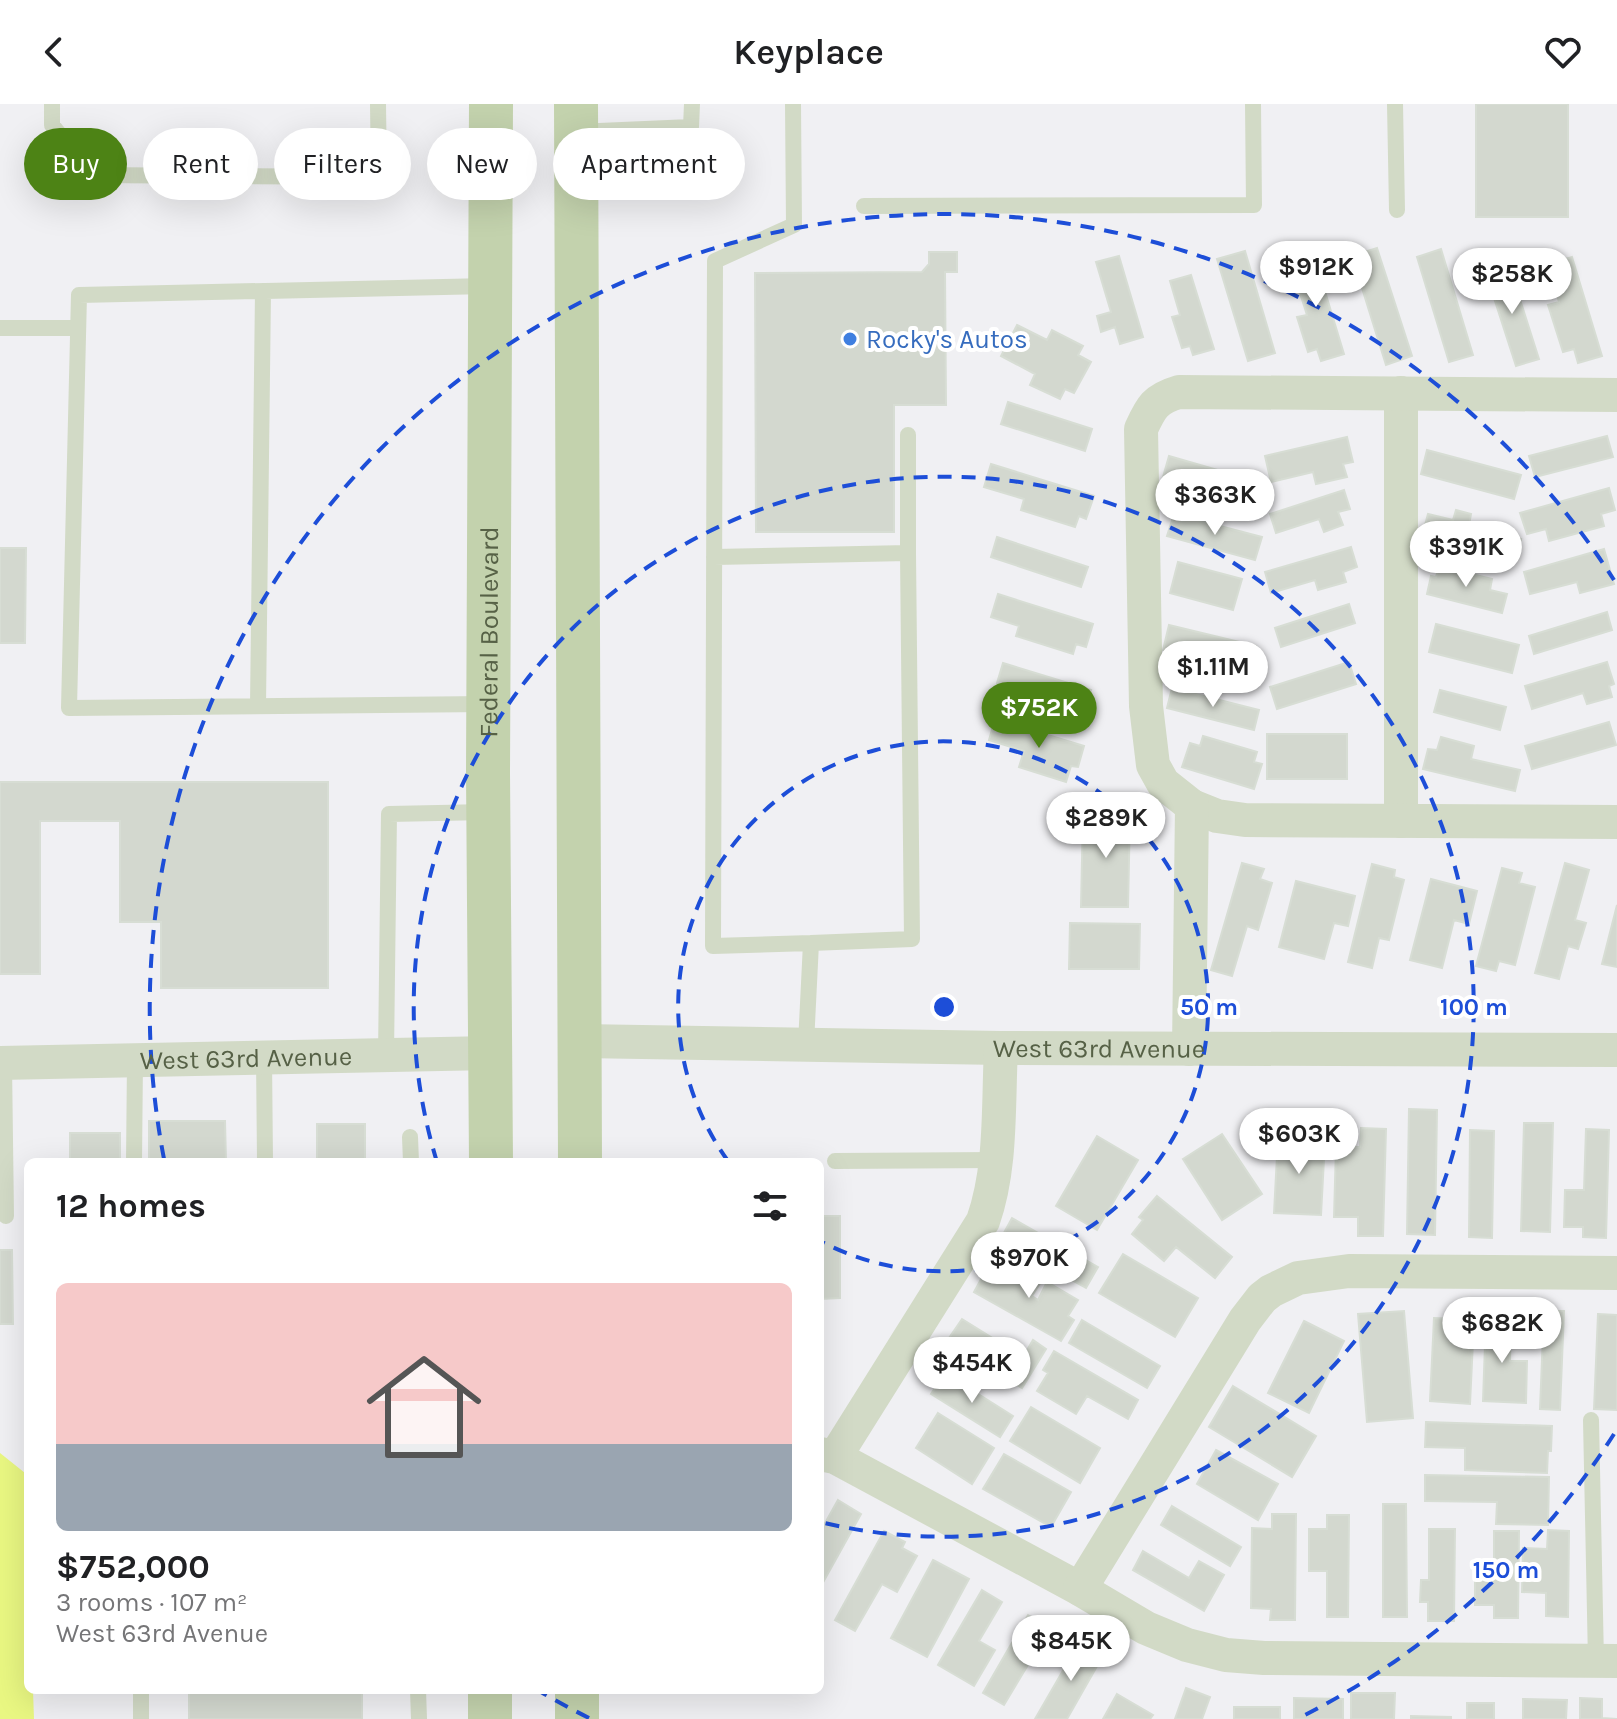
<!DOCTYPE html>
<html lang="en">
<head>
<meta charset="utf-8">
<style>
  :root { --surface:#fff; --page:#f6f6f6; --text:#202124; --muted:#757577; --accent:#4d8315 }
  body { margin:0; font-family:Karla,sans-serif; background:var(--page); color:var(--text); height:100vh; display:flex; flex-direction:column; font-size:30px; white-space:nowrap }
  * { box-sizing:border-box; margin:0 }
  p { font-size:26px; color:var(--muted) }
  .icon { flex:none; width:44px; height:44px; fill:none; stroke:currentColor; stroke-width:2; stroke-linecap:round; stroke-linejoin:round }
  .map { position:relative; flex:1; overflow:hidden }
  .side { position:absolute; left:24px; top:1054px; width:800px; height:536px; display:flex; flex-direction:column; background:var(--surface); border-radius:12px; box-shadow:0 8px 32px #0002 }
  .side>* { flex:none }
  .banner { position:absolute; left:24px; top:24px; width:800px; height:72px; display:flex; gap:16px }
  .price { position:absolute; translate:-50% -68px; padding:0 18px; border-radius:28px; background:#fff; color:#222; font-size:26px; line-height:52px; filter:drop-shadow(0 2px 4px #0008) }
  .price::after { content:''; position:absolute; left:50%; top:48px; width:24px; height:18px; margin-left:-12px; background:inherit; clip-path:polygon(0 0,100% 0,50% 100%) }
  .price.active { background:var(--accent); color:#fff }
  ul { padding:0; list-style:none }
  li { display:grid; align-content:center; gap:16px; height:424px; padding:0 32px }
  li span { display:grid; place-items:center; height:248px; border-radius:12px; color:#555 }
  li>.icon { margin-inline-start:auto }
  span .icon { width:144px; height:144px; fill:#fffc; stroke-width:1 }
  li b { font-size:34px }
  h2 { display:flex; justify-content:space-between; align-items:center; height:96px; padding:0 32px; font-size:34px }
  .pill { padding:0 28px; border-radius:36px; background:var(--surface); box-shadow:0 8px 32px #0002; font-size:28px; line-height:72px }
  .pill.active { background:var(--accent); color:#fff }
  header { display:flex; justify-content:space-between; align-items:center; height:104px; padding:0 32px; background:var(--surface); font-size:36px; font-weight:600 }
  .map>svg:first-child { display:block }
  .water { fill:#e9f782 }
  .building { fill:#d3d8cf; stroke:#d7ddd4; stroke-width:2 }
  .lines { fill:none; stroke-linecap:round; stroke-linejoin:round }
  .lane { stroke:#d2dac6; stroke-width:16 }
  .street { stroke:#d2dac6; stroke-width:34 }
  .primary { stroke:#c3d2ad; stroke-width:44 }
  .ring { fill:none; stroke:#1d4ed8; stroke-width:4; stroke-dasharray:14 10 }
  .shop-dot { fill:#3f7fe0; stroke:#fff; stroke-width:3 }
  .labels { text-anchor:middle; stroke-width:8; stroke-linejoin:round; paint-order:stroke }
  .shop-label { font-size:26px; fill:#366cbe; stroke:#fff; text-anchor:start }
  .street-label { font-size:26px; fill:#566146; stroke:#fff }
  .centre { fill:#1d4ed8; stroke:#fff; stroke-width:4 }
  .ring-label { font-size:24px; text-anchor:middle; font-weight:bold; fill:#1d4ed8; stroke:#fff; stroke-width:8; stroke-linejoin:round; paint-order:stroke }
</style>
</head>
<body>
<header><svg class="icon" aria-label="back" viewBox="0 0 24 24"><path d="M15 5l-7 7 7 7"/></svg>Keyplace<svg class="icon" aria-label="heart" viewBox="0 0 24 24"><path d="M12 20l-8-8c-3-5 5-10 8-4 3-6 11-1 8 4z"/></svg></header>
<div class="map">
<svg width="1617" height="1615" viewBox="0 0 1617 1615">
  <rect width="100%" height="100%" fill="#f0f0f3"/>
  <!-- water -->
  <path class="water" d="M0,1349L25,1369L28,1448V1586H33L34,1615H0Z"/>
  <!-- building -->
  <path class="building" d="M1476,0H1568V113H1476Z
    M1377,144L1412,252L1386,261L1352,152Z
    M1441,145L1473,251L1449,258L1417,153Z
    M1245,147L1275,249L1248,257L1217,155Z
    M929,148H957V168H945L946,301H894V428H756L755,169L922,168L929,160Z
    M1313,148L1344,250L1321,257L1317,245L1308,248L1297,213L1307,211L1289,155Z
    M1119,152L1143,233L1120,240L1115,223L1101,228L1097,212L1111,208L1096,158Z
    M1572,153L1602,252L1578,259L1574,245L1563,248L1548,201L1559,198L1548,160Z
    M1509,161L1539,255L1516,262L1486,169Z
    M1191,171L1214,245L1193,251L1190,242L1182,244L1172,213L1180,211L1170,177Z
    M1017,221L1047,236L1052,226L1083,242L1078,251L1091,258L1074,289L1065,285L1060,295L1030,281L1035,270L1001,252Z
    M1008,298L1092,325L1085,347L1001,320Z
    M1607,332L1613,353L1535,373L1529,352Z
    M1347,333L1353,358L1343,360L1347,373L1316,380L1313,368L1271,378L1265,352Z
    M1427,346L1521,371L1514,395L1421,370Z
    M1169,352L1259,378L1253,399L1163,373Z
    M991,360L1094,392L1086,415L1079,412L1075,423L1021,406L1024,395L984,383Z
    M1609,384L1615,406L1601,410L1604,422L1549,437L1546,425L1527,430L1520,409Z
    M1344,386L1350,405L1338,408L1343,421L1324,428L1319,415L1276,429L1270,410Z
    M1456,406L1471,410L1469,421L1521,435L1515,456L1422,432L1428,410L1453,416Z
    M1174,410L1262,433L1255,456L1167,432Z
    M997,433L1088,463L1081,483L991,453Z
    M1351,443L1357,463L1343,468L1346,478L1318,486L1315,476L1271,489L1265,468Z
    M0,444H26L25,539H0Z
    M1604,445L1614,480L1580,489L1577,478L1530,490L1524,468Z
    M1178,458L1242,475L1233,506L1170,489Z
    M1439,462L1492,475L1490,486L1507,490L1502,509L1427,490L1431,472L1436,473Z
    M998,490L1093,520L1086,543L1076,540L1073,550L1016,532L1019,522L991,513Z
    M1349,500L1355,519L1281,543L1275,524Z
    M1607,508L1612,526L1534,550L1529,532Z
    M1436,520L1519,541L1512,569L1429,548Z
    M1169,521L1256,542L1250,566L1163,546Z
    M1349,558L1356,580L1277,605L1270,583Z
    M1607,558L1614,580L1609,582L1612,593L1587,600L1583,589L1532,605L1525,582Z
    M1003,559L1091,586L1085,606L997,579Z
    M1172,584L1259,606L1254,626L1167,604Z
    M1440,586L1506,603L1500,626L1434,608Z
    M995,615L1084,642L1078,663L1071,662L1066,678L1019,663L1024,647L989,636Z
    M1609,618L1616,641L1532,665L1525,642Z
    M1267,630H1347V675H1267Z
    M1203,632L1257,648L1254,658L1262,660L1254,685L1182,663L1190,639L1200,642Z
    M1441,633L1474,642L1471,655L1520,666L1515,687L1423,665L1428,645L1437,646Z
    M0,678H328V884H161V818H120V717H40V870H0Z
    M1083,709H1130L1128,803H1081Z
    M1242,759L1264,765L1260,775L1272,779L1258,826L1247,822L1232,872L1211,866Z
    M1565,759L1589,766L1575,816L1586,819L1578,845L1568,842L1559,875L1535,869Z
    M1372,760L1395,766L1394,773L1404,776L1389,836L1379,834L1372,864L1348,858Z
    M1502,764L1522,769L1519,779L1535,783L1515,861L1499,857L1496,867L1476,862Z
    M1431,775L1477,787L1469,820L1454,816L1442,864L1410,856Z
    M1296,777L1355,792L1348,822L1334,819L1324,855L1279,843Z
    M1617,801V863L1602,860Z
    M1070,819L1140,820L1139,865H1069Z
    M1409,1005L1437,1006L1435,1131L1407,1130Z
    M149,1017H225L226,1058H149Z
    M1524,1019H1553L1550,1128L1521,1127Z
    M317,1020H365V1058H317Z
    M1361,1024L1386,1025L1383,1132H1358V1113H1334L1336,1043H1360Z
    M1586,1025L1609,1026L1606,1134L1583,1133V1123H1564L1565,1086H1584Z
    M1470,1026L1494,1027L1492,1134L1469,1133Z
    M70,1029H120V1058H70Z
    M1222,1030L1262,1090L1222,1116L1183,1055Z
    M1097,1032L1138,1056L1097,1126L1056,1102Z
    M1278,1033L1325,1036L1321,1111L1274,1109Z
    M1157,1092L1232,1153L1215,1174L1176,1143L1164,1157L1132,1130L1143,1116L1139,1113Z
    M820,1112H840V1194L820,1195Z
    M1012,1114L1098,1163L1086,1184L1000,1136Z
    M0,1146H12L13,1220H0Z
    M1123,1150L1198,1194L1175,1233L1099,1189Z
    M1011,1159L1042,1176L1032,1192L1038,1196L1047,1178L1078,1196L1068,1212L1074,1216L1061,1237L974,1188L986,1166L1002,1175Z
    M1404,1207L1413,1314L1367,1318L1358,1210Z
    M1544,1207H1564L1560,1306L1540,1305Z
    M1598,1210L1617,1211V1306L1594,1305Z
    M1486,1212H1511L1510,1257H1527L1526,1299L1483,1297Z
    M1434,1214L1474,1216L1470,1300L1430,1297Z
    M962,1215L1023,1253L1033,1236L1046,1245L1022,1284L947,1237Z
    M1082,1216L1160,1262L1147,1284L1069,1239Z
    M1304,1217L1344,1237L1309,1309L1268,1289Z
    M1054,1247L1138,1296L1128,1315L1087,1292L1076,1310L1037,1287L1048,1269L1043,1266Z
    M945,1269L1013,1312L1000,1333L931,1290Z
    M1233,1282L1316,1332L1292,1373L1209,1323Z
    M1031,1303L1100,1344L1080,1379L1010,1337Z
    M938,1309L994,1344L972,1380L916,1344Z
    M1426,1318L1552,1322L1551,1347H1548L1547,1369L1465,1366V1344L1425,1343Z
    M1216,1346L1278,1380L1258,1416L1197,1380Z
    M1004,1350L1071,1388L1051,1423L983,1385Z
    M1425,1371L1549,1373L1548,1421L1496,1420L1497,1398L1425,1397Z
    M838,1396L861,1410L820,1484V1428Z
    M1383,1400H1406L1407,1513H1383Z
    M1172,1402L1241,1443L1230,1462L1161,1421Z
    M1272,1410H1296L1295,1516H1270L1271,1505L1251,1504L1252,1424L1272,1425Z
    M1327,1411H1349L1348,1513H1327V1467H1309V1425H1327Z
    M1429,1425H1455L1454,1517H1428V1498H1420L1421,1476H1429Z
    M1548,1426L1569,1427L1568,1513L1546,1512V1489L1522,1488L1523,1444L1547,1445Z
    M884,1427L905,1438L902,1444L917,1452L897,1488L882,1480L855,1527L835,1516Z
    M1494,1427H1519L1518,1514H1494V1501H1475V1469H1494Z
    M1143,1447L1189,1474L1199,1457L1224,1471L1204,1507L1133,1466Z
    M933,1456L969,1475L927,1553L891,1534Z
    M982,1486L1002,1498L979,1537L995,1546L974,1582L938,1561Z
    M1028,1511L1050,1524L1004,1601L983,1589Z
    M1080,1537L1104,1550L1067,1615H1035Z
    M1186,1584L1210,1593L1202,1615H1175Z
    M189,1586H362V1615H189Z
    M1351,1589H1395L1394,1615H1351Z
    M1117,1590L1153,1611L1150,1615H1103Z
    M1294,1594L1343,1595V1615H1294Z
    M1580,1594L1602,1595V1614L1617,1615H1580Z
    M1523,1595L1567,1596L1566,1615H1523Z
    M1467,1599H1494V1615H1467Z
    M1234,1603H1280V1615H1234Z
    M1411,1612L1451,1613V1615H1411Z"/>
  <g class="lines">
    <!-- lane -->
    <path class="lane" d="M52,0V21L92,71L379,73L378,0
      M793,0L794,121L715,157L713,842L811,839L806,940
      M1395,0L1397,106
      M576,28L691,23L692,0
      M864,102L1254,101L1253,0
      M0,224H78
      M908,331V449
      M714,453L908,449L912,835L811,839
      M487,600L69,604L79,191L488,182
      M258,602L263,187
      M386,951L389,710L487,708
      M264,953L265,1058
      M4,959L6,1112
      M410,1033L411,1058
      M835,1057L996,1056
      M134,1058L135,956
      M1591,1316L1596,1557
      M141,1586V1615
      M418,1586L419,1615"/>
    <!-- street -->
    <g class="street">
      <path d="M1401,289V717"/>
      <path d="M1192,702L1217,712L1245,716L1617,718"/>
      <path id="s1" d="M581,937L1001,944L1617,946"/>
      <path d="M1189,945L1192,702L1163,679L1153,661L1146,602L1141,325C1151,303 1155,295 1179,288L1617,291"/>
      <path id="s2" d="M0,959L491,949"/>
      <path d="M820,1350L835,1353L1080,1485L1146,1524L1187,1541L1226,1551L1264,1554L1617,1557"/>
      <path d="M835,1353L983,1117C1002,1063 998,1001 1001,944"/>
      <path d="M1080,1485L1245,1216L1262,1194L1271,1187L1298,1174L1349,1167L1617,1169"/>
    </g>
    <!-- primary -->
    <g class="primary">
      <path d="M576,0L580,1058"/>
      <path id="s3" d="M491,1058L488,669L491,0"/>
      <path d="M490,1586V1615"/>
      <path d="M577,1615V1586"/>
    </g>
  </g>
  <!-- distance rings -->
  <g class="ring">
    <path d="M728 1057A265 265 0 1 1 822 1138"/>
    <path d="M437 1058A530 530 0 1 1 820 1418"/>
    <path d="M1614 1330A795 795 0 0 1 1299 1614M589 1614A795 795 0 0 1 541 1588M164 1055A795 795 0 0 1 1614 476"/>
  </g>
  <!-- markers -->
  <circle class="shop-dot" cx="850" cy="235" r="8"/>
  <g class="labels">
    <!-- shop labels -->
    <g class="shop-label">
      <text x="866" y="244">Rocky's Autos</text>
    </g>
    <!-- street labels -->
    <g class="street-label">
      <text dy="9" stroke="none"><textPath href="#s3" startOffset="530">Federal Boulevard</textPath></text>
      <text dy="9" stroke="none"><textPath href="#s1" startOffset="518">West 63rd Avenue</textPath></text>
      <text dy="9" stroke="none"><textPath href="#s2" startOffset="246">West 63rd Avenue</textPath></text>
    </g>
  </g>
  <circle cx="944" cy="903" r="12" class="centre"/>
  <g class="ring-label">
    <text x="1209" y="911">50 m</text>
    <text x="1474" y="911">100 m</text>
    <text x="1506" y="1474">150 m</text>
  </g>
</svg>
<b class="price" style="left:1316px;top:205px">$912K</b>
<b class="price" style="left:1512px;top:212px">$258K</b>
<b class="price" style="left:1215px;top:433px">$363K</b>
<b class="price" style="left:1466px;top:485px">$391K</b>
<b class="price" style="left:1213px;top:605px">$1.11M</b>
<b class="price active" style="left:1039px;top:646px">$752K</b>
<b class="price" style="left:1106px;top:756px">$289K</b>
<b class="price" style="left:1299px;top:1072px">$603K</b>
<b class="price" style="left:1029px;top:1196px">$970K</b>
<b class="price" style="left:1502px;top:1261px">$682K</b>
<b class="price" style="left:972px;top:1301px">$454K</b>
<b class="price" style="left:1071px;top:1579px">$845K</b>
<div class="banner">
<a class="pill active">Buy</a>
<a class="pill">Rent</a>
<a class="pill">Filters</a>
<a class="pill">New</a>
<a class="pill">Apartment</a>
</div>
<section class="side">
<h2>12 homes<svg class="icon" aria-label="filters" viewBox="0 0 24 24"><path d="M4 7h16M4 17h16"/><circle cx="9" cy="7" r="2"/><circle cx="15" cy="17" r="2"/></svg></h2>
<ul>
<li><span style="background:linear-gradient(#f6c9c9 65%,#9aa5b1 0)"><svg class="icon" aria-label="home" viewBox="0 0 24 24"><path d="M3 11l9-7 9 7M6 9v11h12V9"/></svg></span><div><b>$752,000</b><p>3 rooms · 107 m²</p><p>West 63rd Avenue</p></div></li>
</ul>
</section>
</div>
</body>
</html>
